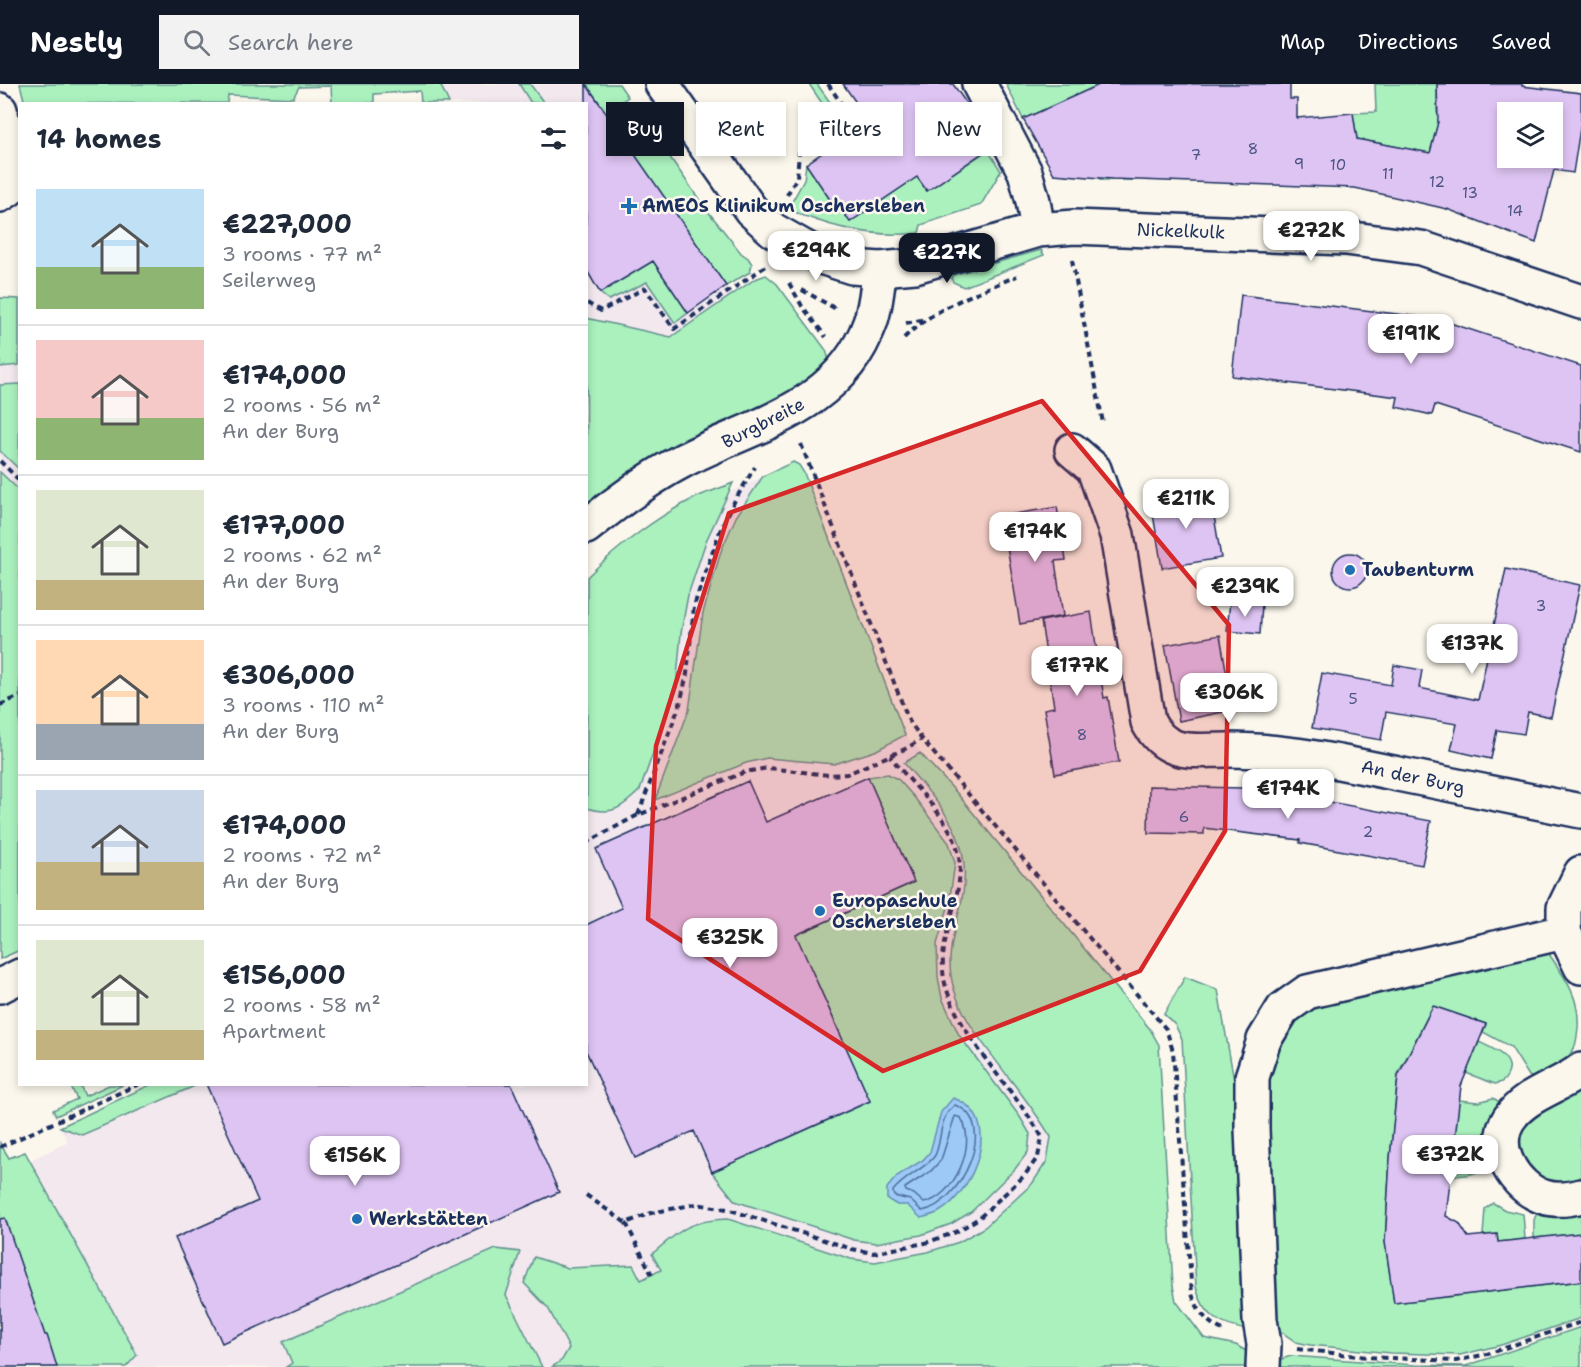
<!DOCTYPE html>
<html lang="en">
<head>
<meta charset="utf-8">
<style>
  :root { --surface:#fff; --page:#f2f2f3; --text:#1f2937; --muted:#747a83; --line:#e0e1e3; --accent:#111827 }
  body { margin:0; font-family:"Shantell Sans",sans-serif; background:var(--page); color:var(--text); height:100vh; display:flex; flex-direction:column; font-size:22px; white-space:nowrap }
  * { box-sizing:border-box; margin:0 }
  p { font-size:20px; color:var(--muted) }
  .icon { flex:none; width:33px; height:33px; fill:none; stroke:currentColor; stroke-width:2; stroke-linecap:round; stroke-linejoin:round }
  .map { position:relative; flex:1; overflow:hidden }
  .panel { position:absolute; left:18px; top:18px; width:570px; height:984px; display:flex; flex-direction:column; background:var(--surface); border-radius:0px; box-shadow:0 3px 9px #0003 }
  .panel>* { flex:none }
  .hud { position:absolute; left:606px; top:18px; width:570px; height:54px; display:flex; gap:12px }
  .fabs { position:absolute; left:1497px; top:18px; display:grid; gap:12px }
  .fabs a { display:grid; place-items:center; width:66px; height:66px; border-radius:0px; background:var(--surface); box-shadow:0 3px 9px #0003; font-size:30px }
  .price { position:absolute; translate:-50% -51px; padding:0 14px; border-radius:12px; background:#fff; color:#222; font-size:20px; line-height:39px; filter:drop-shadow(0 2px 3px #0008) }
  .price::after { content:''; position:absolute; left:50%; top:36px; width:18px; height:14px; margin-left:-9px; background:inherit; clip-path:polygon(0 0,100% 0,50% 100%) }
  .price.current { background:var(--accent); color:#fff }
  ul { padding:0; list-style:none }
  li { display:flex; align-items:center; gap:18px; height:150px; padding:0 18px }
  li+li { border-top:2px solid var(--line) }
  li span { display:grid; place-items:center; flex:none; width:168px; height:120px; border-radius:0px; color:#555 }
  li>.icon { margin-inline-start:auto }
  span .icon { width:72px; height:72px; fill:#fffc; stroke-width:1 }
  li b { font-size:26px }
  h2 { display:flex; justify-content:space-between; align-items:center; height:72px; padding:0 18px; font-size:26px }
  .pill { padding:0 21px; border-radius:0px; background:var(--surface); box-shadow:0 3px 9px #0003; font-size:21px; line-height:54px }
  .pill.current { background:var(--accent); color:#fff }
  header { display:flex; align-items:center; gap:36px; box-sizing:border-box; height:84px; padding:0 30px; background:var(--accent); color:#fff }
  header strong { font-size:28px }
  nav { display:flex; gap:33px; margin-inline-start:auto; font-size:21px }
  .search { width:420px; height:54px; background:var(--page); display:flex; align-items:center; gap:15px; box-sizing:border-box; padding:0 21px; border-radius:0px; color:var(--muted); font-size:22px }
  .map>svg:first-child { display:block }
  .built { fill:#f2e8ee }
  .green { fill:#aaf1be; stroke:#62908e; stroke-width:1.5 }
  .water { fill:#9cc9f6; stroke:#688bb9; stroke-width:1.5 }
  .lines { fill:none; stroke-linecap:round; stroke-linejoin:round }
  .shore { stroke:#4f6d9b; stroke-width:1.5 }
  .building { fill:#dec4f3; stroke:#1b2f5e; stroke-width:1.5; fill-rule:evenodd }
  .minor-casing { stroke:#1b2f5e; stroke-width:38 }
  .path { stroke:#1b2f5e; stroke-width:4; stroke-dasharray:6 4.5; stroke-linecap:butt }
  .minor { stroke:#fbf7ec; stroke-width:33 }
  .marked { fill:#d62828; fill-opacity:0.2; stroke:#d62828; stroke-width:4.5; stroke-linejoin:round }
  .poi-dot { fill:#1f6fb2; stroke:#fbf7ec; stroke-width:2 }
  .labels { text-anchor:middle; stroke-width:5; stroke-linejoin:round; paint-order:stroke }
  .number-label { font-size:15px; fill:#4c5483 }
  .poi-label { font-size:18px; font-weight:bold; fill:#1b2f5e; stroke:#fbf7ec; text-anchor:start }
  .street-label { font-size:18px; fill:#1b2f5e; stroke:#fbf7ec }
</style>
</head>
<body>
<header>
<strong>Nestly</strong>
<div class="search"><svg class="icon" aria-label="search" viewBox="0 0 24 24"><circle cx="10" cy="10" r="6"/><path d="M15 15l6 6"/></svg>Search here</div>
<nav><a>Map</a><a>Directions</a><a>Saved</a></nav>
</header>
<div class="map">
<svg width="1581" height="1283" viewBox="0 0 1581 1283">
  <rect width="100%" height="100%" fill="#fbf7ec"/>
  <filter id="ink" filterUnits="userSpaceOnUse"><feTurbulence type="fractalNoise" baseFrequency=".0167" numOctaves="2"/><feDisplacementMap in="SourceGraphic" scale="12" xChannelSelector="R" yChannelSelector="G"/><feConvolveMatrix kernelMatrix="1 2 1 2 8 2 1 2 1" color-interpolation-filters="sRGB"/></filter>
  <g filter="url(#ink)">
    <!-- built -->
    <path class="built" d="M440,0H586L788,290L587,387L586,20L449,19Z
      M0,214L19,215V426L0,405Z
      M793,378L799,381L804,389L905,650L956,708L1150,945L1159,961L1173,1202L1176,1217L1204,1254L1206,1283H100L14,1084L68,1058L60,1043L152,1001L586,1000L587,511L729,409Z"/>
    <!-- green -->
    <path class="green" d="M20,0H440L449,19H421L420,7L374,10V19H332L331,2L299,3L293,14L228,11L227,19L25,20Z
      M519,0H530L544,19H531Z
      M586,0H619L628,13L606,28Z
      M809,0H817L840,32L809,52L806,48L830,31Z
      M1006,0H1136V96H1100L1092,4L1023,35Z
      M1375,0H1437V29L1440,32L1430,69L1357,55L1353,29L1376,28Z
      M638,27L703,121L741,169L748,174L752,180L750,188L726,202L615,43Z
      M988,66L1001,87L981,121L921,141L919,149C872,154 830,144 788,125L804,96L806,80L833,120L836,118L850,138L917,93L927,107Z
      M1041,166L1044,171L964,203L953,198L951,194L953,191Z
      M653,177L688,229L675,239L647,198L609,216L600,209Z
      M766,191L777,200L826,266L829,276L814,292L781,318L679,362L634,386L587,422L586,234L671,253L755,195Z
      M0,214L19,215V281L0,283Z
      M19,300H20L19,385L0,367V301Z
      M793,378L799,381L804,389L905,651L875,667L834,680L767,674L746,679L655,716L689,626L703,529L721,467L736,433L763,392Z
      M0,388L20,407V866L0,875Z
      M733,399L706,457L688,511L681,549L676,604L640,706C622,724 612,732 587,724V493C617,463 660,430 699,412C710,407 722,404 733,399Z
      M920,669L956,708L1150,945L1159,961L1173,1202L1176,1217L1204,1254L1236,1261L1254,1272L1253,1283H552L562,1276L569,1264L548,1224L524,1199L534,1173L568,1184L633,1181L641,1196L661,1186L652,1170C680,1146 690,1136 728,1135L851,1175L875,1178L928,1168L959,1158L985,1143L1032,1100L1047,1077L1051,1053C1037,1031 1022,1010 1006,990C986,963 964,938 954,905C945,876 953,852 960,824C977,757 945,727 904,679Z
      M888,690L899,696L914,713L949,759L955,779L949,820L937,860L938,893L942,914L959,951L1020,1033L1030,1050L1028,1068L1015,1085L971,1128L951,1140L921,1151L876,1159L854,1156L735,1117L712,1088L870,1017L813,889L765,864L914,798L868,693Z
      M1549,870C1565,894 1580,913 1578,943C1577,951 1577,960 1573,966C1564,980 1549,988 1536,996L1529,992L1511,963L1483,948L1486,940L1433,922L1398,990L1390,1074L1385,1158L1394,1219L1581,1197V1234L1501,1261L1460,1271L1391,1269L1310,1261L1296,1258L1273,1242C1271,1193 1270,1144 1268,1095C1267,1060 1264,1023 1271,989C1276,962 1291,936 1313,920L1478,883Z
      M1185,893L1218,906L1240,1030L1250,1246C1222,1243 1203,1232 1196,1203L1182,955L1175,941L1164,930Z
      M1479,958C1492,964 1517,974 1507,992C1504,998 1500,999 1495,1000L1466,989Z
      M152,1000L197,1001L82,1051L60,1043Z
      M70,1001H80L85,1012L109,1001H123L56,1032L53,1026L77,1015Z
      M1581,1003V1100L1560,1103L1534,1095L1517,1063L1521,1040L1529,1030Z
      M1493,1014L1503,1020L1492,1079C1476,1090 1470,1092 1450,1092L1459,1016L1478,1018Z
      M0,1059L9,1074L25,1068L137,1271L126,1283H0Z
      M1493,1119L1505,1126L1523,1130L1525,1155L1498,1158L1497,1150L1483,1151L1485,1125Z
      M1581,1126V1149L1534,1154V1136L1537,1129Z
      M496,1165L520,1168L506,1211L542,1283H286L292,1279L283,1258Z
      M1581,1243V1283H1274L1282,1275L1291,1272L1415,1281L1466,1282Z"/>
    <!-- water -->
    <path class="water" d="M953,1014C1006,1032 974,1108 939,1128C934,1131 927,1132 921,1134L907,1121H897L887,1115V1104L897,1092L923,1076L930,1068L941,1028Z"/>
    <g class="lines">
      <!-- shore -->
      <path class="shore" d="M955,1021C1001,1038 960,1121 922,1127L910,1116L894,1112L893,1107C904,1092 932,1081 936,1069C942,1054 939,1032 955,1021Z
        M955,1032L961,1034C978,1061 954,1113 924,1119L914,1110L906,1107L905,1104L931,1087L941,1076Z"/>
    </g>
    <!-- building -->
    <path class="building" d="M586,0L726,202L688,229L653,177L600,209L586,185Z
      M843,0H953L973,29L991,63L927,107L917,93L850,138L836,118L833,120L806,80L869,37Z
      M1101,0H1290V15H1297V34L1353,29L1357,55L1430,69L1438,38L1437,0H1522V2L1581,9V38L1573,89L1554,86L1536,159L1447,125L1355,104L1112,95L1054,90L1023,35ZM1508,28H1552V74H1508Z
      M1241,211L1438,235L1581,282V368L1435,321L1432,331L1396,323L1398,313L1232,292Z
      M1210,408L1221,474L1162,484L1151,418Z
      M1057,423L1066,476L1055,477L1063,532L1020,540L1002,432Z
      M1333 486a17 17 0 1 1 34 0a17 17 0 1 1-34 0Z
      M1506,485L1580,501L1551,633L1528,628L1524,650L1497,646L1491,675L1451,666L1457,640L1386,628L1381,656L1312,644L1322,589L1391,601L1394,581L1422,586L1419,604L1478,616Z
      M1230,517L1262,520L1260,550L1227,547Z
      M1091,528L1104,614L1108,613L1119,678L1055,690L1044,625L1054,623L1041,537Z
      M1220,551L1233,626L1179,637L1165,561Z
      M868,693L914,798L796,851L870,1017L712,1088L694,1047L635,1074L586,967V841L622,824L596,765L748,697L766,738Z
      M1244,700L1299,707L1298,712L1431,737L1422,781L1300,759V756L1204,744V750L1148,749L1149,702L1243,704Z
      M1433,922L1486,940L1461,1002L1446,1132L1459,1139L1468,1153L1497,1150L1498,1158L1581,1149V1197L1394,1219L1385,1158L1390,1074L1398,992Z
      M206,1000H511L559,1108L222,1259L175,1154L258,1117Z
      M5,1134L45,1251H47L57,1283H0V1135Z"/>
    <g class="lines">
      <!-- minor casing -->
      <g class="minor-casing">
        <path id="minor" d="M662,0L751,126L773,146L821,173L852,183L880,185L915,182L1038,146L1074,143L1346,154L1421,164L1581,218
          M979,0L1025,88L1033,117L1038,146
          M0,26L15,92L8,106L0,111
          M1072,366L1094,385L1117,451L1148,638C1167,673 1192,666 1227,666C1285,666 1341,678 1398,690C1459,702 1520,715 1581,727
          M586,443C617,418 649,394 684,376C754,340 840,324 870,239C876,223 877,203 880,185
          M1581,789L1564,824V848L1581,883
          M0,902L20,892
          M1581,986C1559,1003 1524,1011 1509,1035C1490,1064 1515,1104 1544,1113C1556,1117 1570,1115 1581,1112
          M1263,1283L1264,1260L1260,1236L1252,1045V993L1264,956L1283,925L1307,908L1564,848"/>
      </g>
      <!-- path -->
      <path class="path" d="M828,0L858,44
        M787,111L797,93L799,69L851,33
        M1072,176L1103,339
        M789,199L802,222L826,253
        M802,206L838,226
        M587,219L601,227L645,204L674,245L766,182
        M906,239L925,235
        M904,254C935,223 977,209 1017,192
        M801,360L909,637L922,655L1166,945L1173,967L1192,1210C1198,1227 1208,1242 1227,1247
        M0,377L20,397
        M0,621L20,612
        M638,731L680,620L687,590L694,522L702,498L720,447L735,416L755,383
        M586,759L638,731L745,688L768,684L829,691L847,690L905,665L922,655
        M0,1063L139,1000
        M586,1111L626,1139L651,1129L696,1120L727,1125L852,1165L873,1169L925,1159L956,1148L979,1134L1024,1092L1038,1073L1042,1053C1012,1002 964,960 946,903C931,853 975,804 954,755C940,724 910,699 890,672
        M626,1139L652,1191
        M1297,1265L1367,1273L1456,1277L1487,1270L1581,1238"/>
      <!-- minor -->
      <use href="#minor" class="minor"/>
    </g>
  </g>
  <!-- marked area -->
  <path class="marked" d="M1042,317L1229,541L1225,747L1140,887L883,987L648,835L656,662L729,429Z"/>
  <!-- markers -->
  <g class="poi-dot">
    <path d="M626 113h6v6h6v6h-6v6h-6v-6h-6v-6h6z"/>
    <circle cx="1350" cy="486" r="6"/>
    <circle cx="820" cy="827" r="6"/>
    <circle cx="357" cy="1135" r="6"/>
  </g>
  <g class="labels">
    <!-- number labels -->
    <g class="number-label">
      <text x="1253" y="70">8</text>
      <text x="1196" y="76">7</text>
      <text x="1299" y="85">9</text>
      <text x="1338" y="86">10</text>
      <text x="1388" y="95">11</text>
      <text x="1437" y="103">12</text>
      <text x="1470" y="114">13</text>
      <text x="1515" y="132">14</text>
      <text x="1541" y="527">3</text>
      <text x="1353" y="620">5</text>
      <text x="1082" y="656">8</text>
      <text x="1184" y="738">6</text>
      <text x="1368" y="753">2</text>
    </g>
    <!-- poi labels -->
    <g class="poi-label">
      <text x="642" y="128">AMEOS Klinikum Oschersleben</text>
      <text x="1362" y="492">Taubenturm</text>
      <text x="832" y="823">Europaschule<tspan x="832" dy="21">Oschersleben</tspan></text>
      <text x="369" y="1141">Werkstätten</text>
    </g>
    <!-- street labels -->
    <g class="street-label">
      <text transform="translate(1181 147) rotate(2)" y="6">Nickelkulk</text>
      <text transform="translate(763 339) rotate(-27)" y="6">Burgbreite</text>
      <text transform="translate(1413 693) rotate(12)" y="6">An der Burg</text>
    </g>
  </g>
</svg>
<div class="fabs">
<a><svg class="icon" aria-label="layers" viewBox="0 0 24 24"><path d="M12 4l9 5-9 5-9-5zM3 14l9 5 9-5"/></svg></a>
</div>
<b class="price" style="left:1311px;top:178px">€272K</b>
<b class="price" style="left:816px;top:198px">€294K</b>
<b class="price current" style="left:947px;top:200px">€227K</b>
<b class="price" style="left:1411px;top:281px">€191K</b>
<b class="price" style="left:1186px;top:446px">€211K</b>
<b class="price" style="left:1035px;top:479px">€174K</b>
<b class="price" style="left:1245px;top:534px">€239K</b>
<b class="price" style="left:1472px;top:591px">€137K</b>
<b class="price" style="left:1077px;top:613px">€177K</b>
<b class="price" style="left:1229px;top:640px">€306K</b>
<b class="price" style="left:1288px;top:736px">€174K</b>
<b class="price" style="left:730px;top:885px">€325K</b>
<b class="price" style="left:1450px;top:1102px">€372K</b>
<b class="price" style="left:355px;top:1103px">€156K</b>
<div class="hud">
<a class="pill current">Buy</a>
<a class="pill">Rent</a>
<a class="pill">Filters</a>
<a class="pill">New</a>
</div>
<section class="panel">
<h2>14 homes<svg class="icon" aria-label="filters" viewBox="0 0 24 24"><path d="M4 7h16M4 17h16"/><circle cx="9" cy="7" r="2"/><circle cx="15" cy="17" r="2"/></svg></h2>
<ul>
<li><span style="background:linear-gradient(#bfe0f5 65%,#8fb573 0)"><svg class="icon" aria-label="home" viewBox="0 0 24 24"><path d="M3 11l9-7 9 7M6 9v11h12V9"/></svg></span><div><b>€227,000</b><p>3 rooms · 77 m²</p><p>Seilerweg</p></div></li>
<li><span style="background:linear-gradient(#f6c9c9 65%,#8fb573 0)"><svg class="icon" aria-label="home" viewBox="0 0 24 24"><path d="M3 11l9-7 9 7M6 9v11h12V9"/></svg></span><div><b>€174,000</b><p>2 rooms · 56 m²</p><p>An der Burg</p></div></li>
<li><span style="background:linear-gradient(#dfe7d0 75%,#c2b280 0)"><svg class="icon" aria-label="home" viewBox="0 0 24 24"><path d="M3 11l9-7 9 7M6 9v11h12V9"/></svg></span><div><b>€177,000</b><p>2 rooms · 62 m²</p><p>An der Burg</p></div></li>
<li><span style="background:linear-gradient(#ffd9b3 70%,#9aa5b1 0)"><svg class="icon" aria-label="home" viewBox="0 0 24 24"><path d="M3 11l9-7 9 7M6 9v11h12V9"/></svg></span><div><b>€306,000</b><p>3 rooms · 110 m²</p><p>An der Burg</p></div></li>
<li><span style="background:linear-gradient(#c9d6e8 60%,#c2b280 0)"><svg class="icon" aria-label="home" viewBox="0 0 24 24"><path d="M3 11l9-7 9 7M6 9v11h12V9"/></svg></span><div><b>€174,000</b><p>2 rooms · 72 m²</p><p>An der Burg</p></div></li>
<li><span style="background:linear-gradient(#dfe7d0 75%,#c2b280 0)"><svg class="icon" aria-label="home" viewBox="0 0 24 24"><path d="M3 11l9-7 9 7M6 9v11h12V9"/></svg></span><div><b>€156,000</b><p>2 rooms · 58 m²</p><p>Apartment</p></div></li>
</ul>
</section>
</div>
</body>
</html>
